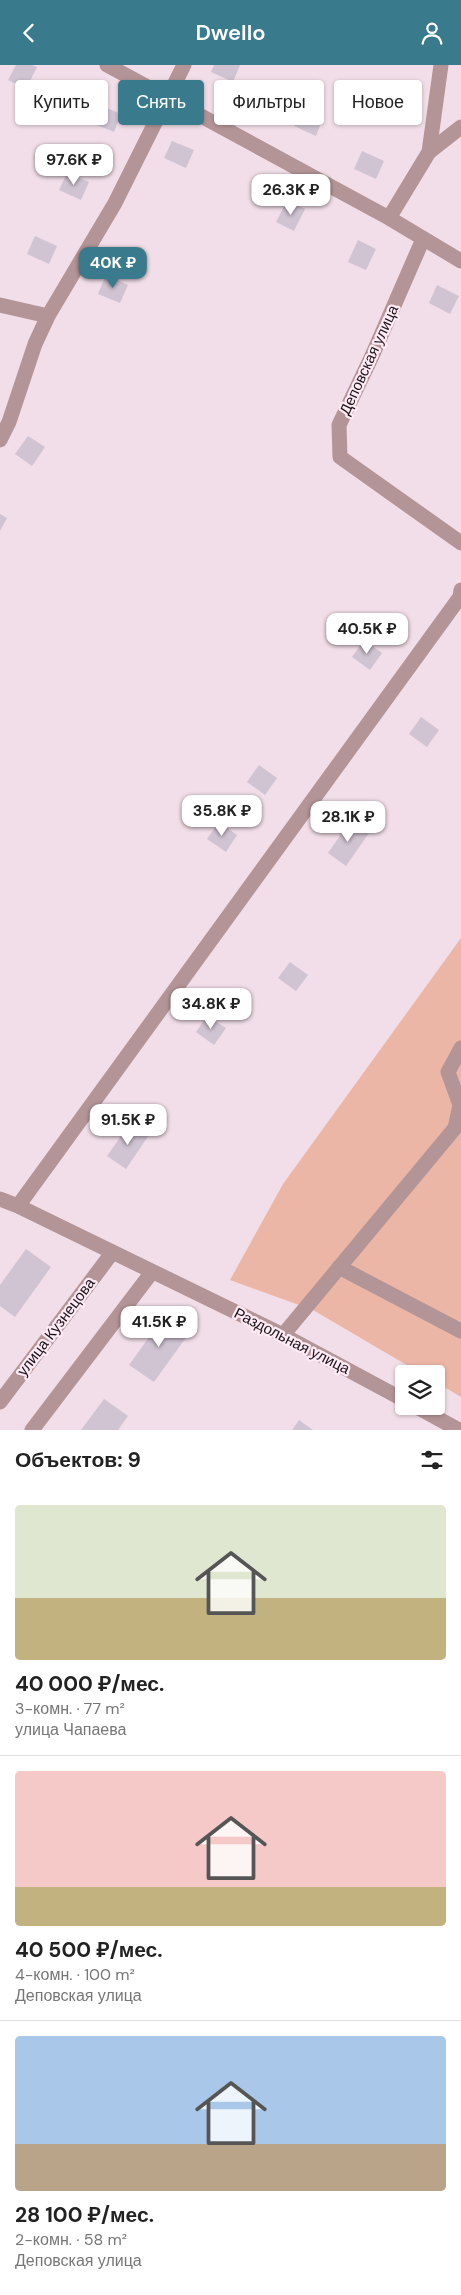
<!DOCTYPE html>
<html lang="ru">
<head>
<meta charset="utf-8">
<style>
  :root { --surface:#fff; --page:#f6f6f6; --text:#222; --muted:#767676; --line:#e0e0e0; --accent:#397a8c }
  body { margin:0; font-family:"DM Sans",sans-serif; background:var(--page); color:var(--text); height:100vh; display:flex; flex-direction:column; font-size:19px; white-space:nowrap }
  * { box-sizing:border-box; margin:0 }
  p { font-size:16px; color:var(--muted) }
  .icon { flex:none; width:28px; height:28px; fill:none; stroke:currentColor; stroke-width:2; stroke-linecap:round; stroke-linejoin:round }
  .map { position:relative; height:1365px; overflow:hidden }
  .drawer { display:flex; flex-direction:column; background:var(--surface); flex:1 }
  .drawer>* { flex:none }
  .banner { position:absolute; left:15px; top:15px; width:431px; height:45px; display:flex; gap:10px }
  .controls { position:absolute; left:395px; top:1300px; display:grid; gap:10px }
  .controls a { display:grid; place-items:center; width:50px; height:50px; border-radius:5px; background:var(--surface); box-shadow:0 1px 4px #0004; font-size:25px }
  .price { position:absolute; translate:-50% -42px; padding:0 11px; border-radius:10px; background:#fff; color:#222; font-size:16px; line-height:32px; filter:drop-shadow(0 1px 2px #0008) }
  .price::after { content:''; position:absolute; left:50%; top:30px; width:15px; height:11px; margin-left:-8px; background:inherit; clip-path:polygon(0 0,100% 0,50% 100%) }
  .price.on { background:var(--accent); color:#fff }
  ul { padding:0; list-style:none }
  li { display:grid; align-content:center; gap:10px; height:265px; padding:0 15px }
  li+li { border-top:1px solid var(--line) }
  li span { display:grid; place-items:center; height:155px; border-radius:5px; color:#555 }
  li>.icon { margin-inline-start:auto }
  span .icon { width:90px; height:90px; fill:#fffc; stroke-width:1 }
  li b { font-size:21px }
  h2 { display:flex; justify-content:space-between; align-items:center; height:60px; padding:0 15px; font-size:21px }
  .chip { padding:0 18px; border-radius:5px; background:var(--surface); box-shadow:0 1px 4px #0004; font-size:18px; line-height:45px }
  .chip.on { background:var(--accent); color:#fff }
  header { display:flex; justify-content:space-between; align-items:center; height:65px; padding:0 15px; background:var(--accent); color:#fff; font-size:22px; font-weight:600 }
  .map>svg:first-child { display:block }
  .green { fill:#ecb6a6 }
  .building { fill:#d0c3d2 }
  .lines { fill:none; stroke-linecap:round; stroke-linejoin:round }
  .minor { stroke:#b49597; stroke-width:15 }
  .labels { text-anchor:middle; stroke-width:4.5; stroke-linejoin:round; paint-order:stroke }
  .street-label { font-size:15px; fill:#1a1316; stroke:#ffebf5 }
</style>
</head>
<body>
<header><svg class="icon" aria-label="back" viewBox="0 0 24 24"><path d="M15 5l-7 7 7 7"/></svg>Dwello<svg class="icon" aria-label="person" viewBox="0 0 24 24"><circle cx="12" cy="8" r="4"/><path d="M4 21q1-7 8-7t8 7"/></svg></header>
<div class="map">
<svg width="461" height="1365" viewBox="0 0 461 1365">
  <rect width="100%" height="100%" fill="#f2dee8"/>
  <!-- green -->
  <path class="green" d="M461,873V1332L436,1317V1309H422L313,1245L230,1215L283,1119Z"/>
  <!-- building -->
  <path class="building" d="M16,0H32L37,2L26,24L8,15Z
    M214,0H240L233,17L211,7Z
    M100,40L121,49L114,67L92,58Z
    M302,43L323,53L316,71L294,61Z
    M172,76L194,85L186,103L164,93Z
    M362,86L384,96L376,114L354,104Z
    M67,108L89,117L81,135L59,125Z
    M287,136L305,144L294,166L276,157Z
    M35,171L57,181L49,199L27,189Z
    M358,175L376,184L366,205L348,197Z
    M106,210L128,220L120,238L98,229Z
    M437,220L459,231L450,249L429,238Z
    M28,371L45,382L32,401L15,389Z
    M0,449L7,453L0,466Z
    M364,575L382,588L370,605L352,592Z
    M421,652L439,665L427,682L409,669Z
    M259,700L277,713L265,730L247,717Z
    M351,755L369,768L346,801L328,788Z
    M219,757L237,770L226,787L207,774Z
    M290,897L308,910L296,926L278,913Z
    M207,951L226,963L214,980L196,967Z
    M131,1057L149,1070L126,1104L107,1091Z
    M26,1184L51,1202L15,1252L0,1241V1220Z
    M165,1250L190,1267L154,1317L129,1300Z
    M104,1334L128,1351L118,1365H81Z
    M299,1355L313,1365H292Z"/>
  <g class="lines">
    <!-- minor -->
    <path class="minor" d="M107,0L389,153L461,196
      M429,87L461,62
      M389,153L429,87L441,0
      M423,174L372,291L339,360L340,392L461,478
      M0,240L48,251
      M0,375L9,357L35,279L48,251L115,138L184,0
      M0,1134L18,1141L460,532L461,525
      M18,1141L283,1270L404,1335
      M339,1202L461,1266
      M283,1270L455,1063L460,1040L448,1007L461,983
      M0,1337L112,1188
      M415,1341L459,1365
      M32,1365L152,1207"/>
  </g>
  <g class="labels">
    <!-- street labels -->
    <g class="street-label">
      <text transform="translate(369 295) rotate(-65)" y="5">Деповская улица</text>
      <text transform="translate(56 1262) rotate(-53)" y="5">улица Кузнецова</text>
      <text transform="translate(292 1276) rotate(27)" y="5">Раздольная улица</text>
    </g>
  </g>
</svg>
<div class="controls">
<a><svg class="icon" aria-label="layers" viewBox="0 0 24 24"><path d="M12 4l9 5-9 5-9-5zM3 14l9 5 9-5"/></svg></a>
</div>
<b class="price" style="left:74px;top:121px">97.6K ₽</b>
<b class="price" style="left:291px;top:151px">26.3K ₽</b>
<b class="price on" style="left:113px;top:224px">40K ₽</b>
<b class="price" style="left:367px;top:590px">40.5K ₽</b>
<b class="price" style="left:222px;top:772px">35.8K ₽</b>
<b class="price" style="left:348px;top:778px">28.1K ₽</b>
<b class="price" style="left:211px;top:965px">34.8K ₽</b>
<b class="price" style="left:128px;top:1081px">91.5K ₽</b>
<b class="price" style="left:159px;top:1283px">41.5K ₽</b>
<div class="banner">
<a class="chip">Купить</a>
<a class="chip on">Снять</a>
<a class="chip">Фильтры</a>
<a class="chip">Новое</a>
</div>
</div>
<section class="drawer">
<h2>Объектов: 9<svg class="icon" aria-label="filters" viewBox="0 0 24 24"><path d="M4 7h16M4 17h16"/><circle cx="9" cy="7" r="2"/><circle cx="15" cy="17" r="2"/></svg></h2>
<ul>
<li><span style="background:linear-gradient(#dfe7d0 60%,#c2b280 0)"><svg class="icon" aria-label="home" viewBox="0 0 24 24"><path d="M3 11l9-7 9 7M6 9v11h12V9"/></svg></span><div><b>40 000 ₽/мес.</b><p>3-комн. · 77 m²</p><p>улица Чапаева</p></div></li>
<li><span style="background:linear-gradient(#f6c9c9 75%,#c2b280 0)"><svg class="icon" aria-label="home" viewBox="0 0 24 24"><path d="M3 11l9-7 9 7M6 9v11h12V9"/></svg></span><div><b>40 500 ₽/мес.</b><p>4-комн. · 100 m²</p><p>Деповская улица</p></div></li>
<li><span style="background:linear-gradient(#a9c7e8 70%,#b9a48a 0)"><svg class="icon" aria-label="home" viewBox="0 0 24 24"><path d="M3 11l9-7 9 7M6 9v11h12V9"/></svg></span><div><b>28 100 ₽/мес.</b><p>2-комн. · 58 m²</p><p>Деповская улица</p></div></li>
</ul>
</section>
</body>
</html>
